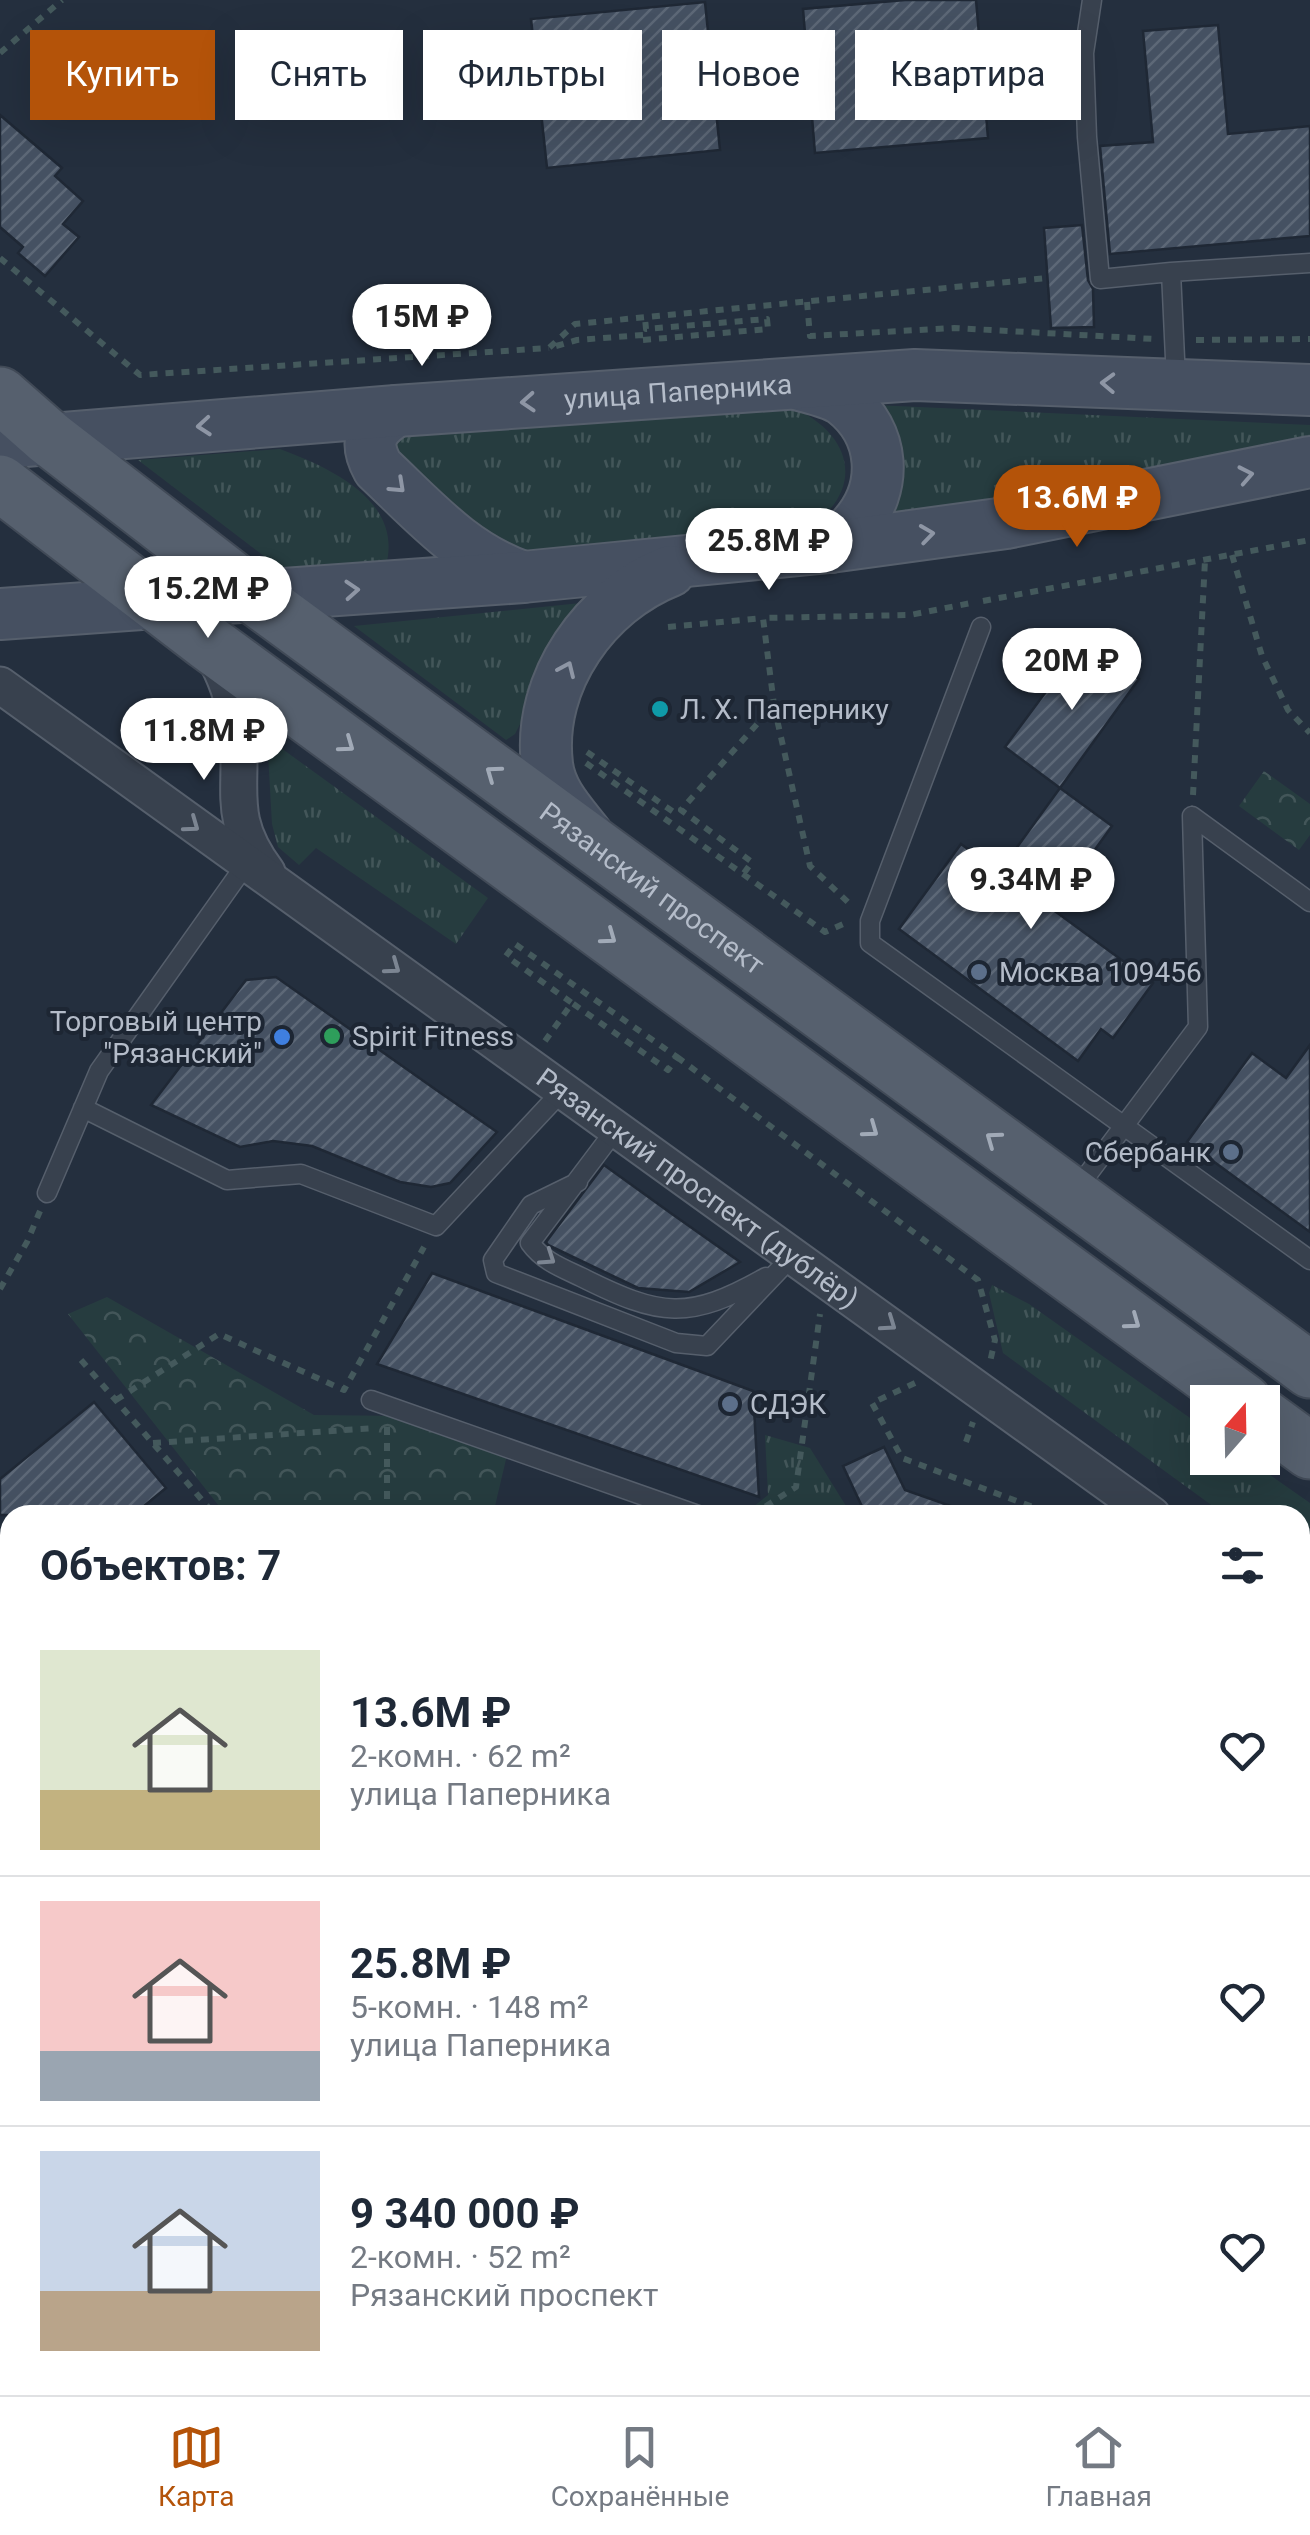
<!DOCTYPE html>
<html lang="ru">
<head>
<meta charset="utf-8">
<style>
  :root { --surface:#fff; --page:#f2f2f3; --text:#1f2937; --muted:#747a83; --line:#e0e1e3; --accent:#b45309 }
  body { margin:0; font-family:Roboto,sans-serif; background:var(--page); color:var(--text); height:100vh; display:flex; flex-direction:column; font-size:38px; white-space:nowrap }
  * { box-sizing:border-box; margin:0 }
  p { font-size:32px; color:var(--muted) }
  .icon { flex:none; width:55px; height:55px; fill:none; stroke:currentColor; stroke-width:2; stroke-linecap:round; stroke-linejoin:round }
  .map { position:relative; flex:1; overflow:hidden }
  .sheet { position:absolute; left:0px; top:1505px; width:1310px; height:890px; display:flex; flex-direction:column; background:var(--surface); border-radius:30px 30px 0 0; box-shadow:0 10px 40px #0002 }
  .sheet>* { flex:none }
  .hud { position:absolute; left:30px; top:30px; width:1250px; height:90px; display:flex; gap:20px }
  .needle { width:65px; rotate:20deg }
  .fabs { position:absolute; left:1190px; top:1385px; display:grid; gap:20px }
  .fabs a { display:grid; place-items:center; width:90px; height:90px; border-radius:0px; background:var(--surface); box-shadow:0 10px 40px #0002; font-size:50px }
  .price { position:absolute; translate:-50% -85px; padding:0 22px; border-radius:35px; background:#fff; color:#222; font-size:32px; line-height:65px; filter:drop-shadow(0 2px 5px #0008) }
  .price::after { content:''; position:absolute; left:50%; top:60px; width:30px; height:22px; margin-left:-15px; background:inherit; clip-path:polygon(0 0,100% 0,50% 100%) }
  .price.selected { background:var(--accent); color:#fff }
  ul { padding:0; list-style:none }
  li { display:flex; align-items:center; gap:30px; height:250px; padding:0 40px }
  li+li { border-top:2px solid var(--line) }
  li span { display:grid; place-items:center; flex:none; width:280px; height:200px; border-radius:0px; color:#555 }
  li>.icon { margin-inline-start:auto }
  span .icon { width:120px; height:120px; fill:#fffc; stroke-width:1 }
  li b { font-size:42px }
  h2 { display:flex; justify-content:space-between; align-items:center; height:120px; padding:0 40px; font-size:42px }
  .chip { padding:0 35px; border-radius:0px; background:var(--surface); box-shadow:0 10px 40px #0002; font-size:35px; line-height:90px }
  .chip.selected { background:var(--accent); color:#fff }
  .tab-bar { display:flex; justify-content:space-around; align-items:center; height:140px; border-top:2px solid var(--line); background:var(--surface); font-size:28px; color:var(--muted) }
  .tab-bar a { display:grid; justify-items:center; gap:5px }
  .tab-bar .selected { color:var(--accent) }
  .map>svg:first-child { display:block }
  .grass { fill:url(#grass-tufts) }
  .forest { fill:url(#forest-crowns) }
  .building { fill:url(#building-hatch); stroke:#1f2835; stroke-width:2.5 }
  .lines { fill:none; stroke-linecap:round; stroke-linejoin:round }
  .lane-casing { stroke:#565f6c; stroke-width:21 }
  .street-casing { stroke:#565f6c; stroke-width:39 }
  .secondary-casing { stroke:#565f6c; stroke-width:54 }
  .primary-casing { stroke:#414a57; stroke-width:59 }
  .path { stroke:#44595c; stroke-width:6; stroke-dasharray:8 8; stroke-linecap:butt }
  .lane { stroke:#38414e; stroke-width:18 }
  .street { stroke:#38414e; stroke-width:35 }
  .secondary { stroke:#465061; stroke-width:50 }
  .primary { stroke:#56606e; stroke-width:55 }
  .oneway { stroke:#8e96a5 }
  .oneway2 { stroke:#a1aab7 }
  .oneway3 { stroke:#7c8592 }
  .culture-dot { fill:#0f9aa8; stroke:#1d2633; stroke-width:4 }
  .service-dot { fill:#5c6f8a; stroke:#1d2633; stroke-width:4 }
  .leisure-dot { fill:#2e9e5b; stroke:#1d2633; stroke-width:4 }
  .shop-dot { fill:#3f7fe0; stroke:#1d2633; stroke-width:4 }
  .labels { text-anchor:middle; stroke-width:8; stroke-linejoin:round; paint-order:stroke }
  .street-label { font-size:28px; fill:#b4bcc9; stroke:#1d2633 }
  .poi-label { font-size:28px; fill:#b4bcc9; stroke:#1d2633; text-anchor:start }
</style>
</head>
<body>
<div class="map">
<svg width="1310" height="2395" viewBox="0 0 1310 2395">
  <defs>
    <pattern id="grass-tufts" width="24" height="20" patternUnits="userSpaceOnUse" patternTransform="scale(2.5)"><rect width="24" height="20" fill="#263c3f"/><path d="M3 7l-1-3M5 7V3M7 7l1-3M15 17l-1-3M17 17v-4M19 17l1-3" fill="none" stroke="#435659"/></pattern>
    <pattern id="forest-crowns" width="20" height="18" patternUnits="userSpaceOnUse" patternTransform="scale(2.5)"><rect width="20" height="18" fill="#263c3f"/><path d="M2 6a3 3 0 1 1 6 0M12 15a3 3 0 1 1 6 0" fill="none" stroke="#435659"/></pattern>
    <pattern id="building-hatch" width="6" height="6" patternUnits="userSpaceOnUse" patternTransform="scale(2.5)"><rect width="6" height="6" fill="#455162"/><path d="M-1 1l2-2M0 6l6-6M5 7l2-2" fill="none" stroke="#5d6877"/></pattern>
  </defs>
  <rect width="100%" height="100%" fill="#242f3e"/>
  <!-- grass -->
  <path class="grass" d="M874,405L1310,425V439L881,523Z
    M789,406C853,432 868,491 805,530L512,561L388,460L398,435Z
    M280,449C331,468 406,502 385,569L290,576L138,460Z
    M581,603L515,734L506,740L354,626Z
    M274,748H281L488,898L456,944L316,848L299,865L278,847L272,824L268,753Z
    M992,1285L1029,1304L1207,1430L1208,1458H1246L1310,1503V1589L1300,1582V1515H1225L1003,1353L989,1293Z
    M765,1435L810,1448L846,1506L841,1515H743L768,1495Z"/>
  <!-- forest -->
  <path class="forest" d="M1264,771L1310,804V835L1299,850L1239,806Z
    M107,1297L314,1415L405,1416L507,1455L495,1506L509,1515H226L68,1314Z
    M0,1648L10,1660V1765L0,1753Z"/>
  <!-- building -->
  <path class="building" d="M905,0H976L988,138L815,153L803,9Z
    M705,2L720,150L547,168L531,19Z
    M1218,25L1228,134L1310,126V236L1110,254L1100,146L1153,142L1143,31Z
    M0,115L62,168L55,176L83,201L63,224L79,237L45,276L18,253L23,247L0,227Z
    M1082,225L1088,280L1093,289L1094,327L1051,328L1044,228Z
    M1085,639L1139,679L1060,788L1005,747Z
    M1060,788L1112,826L1052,909L1153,983L1113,1038L1101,1029L1078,1061L899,929L961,844L999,872Z
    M276,977L442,1094L497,1132L450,1183L431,1187L400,1182L312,1146L273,1141L240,1147L151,1105L246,980Z
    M1310,1045V1232L1187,1142L1252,1053L1286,1078Z
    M604,1165L672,1214L740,1262L689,1292L638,1288L548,1245L546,1242Z
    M432,1273L753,1391L759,1497L377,1364Z
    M94,1402L166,1488L133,1515H0V1479Z
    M884,1447L905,1490L965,1511L964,1515H866L843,1466Z"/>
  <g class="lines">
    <!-- lane casing -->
    <g class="lane-casing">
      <path id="lane" d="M1092,0L1084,53L1087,137L1100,279L1171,272L1176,380
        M1171,272L1310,263
        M981,627L870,921V943L1310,1260
        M1192,816L1310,902
        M83,1108L227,1180L301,1174L436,1226L563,1090
        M616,1129L530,1243C543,1261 562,1268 581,1277C661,1317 688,1321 766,1277
        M578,1182L531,1205L493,1260L496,1273L676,1343L707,1346L781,1268
        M1076,1190L1198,1027L1192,816
        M47,1193L99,1071L246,864
        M371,1400L698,1515
        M1300,2007L1310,1978
        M1300,2168L1310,2162
        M1300,2280L1310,2274
        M1300,2383L1310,2354
        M1034,2385L1042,2395
        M381,2395L393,2385
        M530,2395L543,2385
        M771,2395L782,2385
        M1159,2395L1170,2385"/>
    </g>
    <!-- street casing -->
    <g class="street-casing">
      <g id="street">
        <path d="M212,652C225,675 234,698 237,724C245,787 224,815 267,872"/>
        <path id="s1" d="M0,685L1152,1515"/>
        <path d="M1300,1623L1310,1631"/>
        <path d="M1300,1807L1310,1811"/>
        <path d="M0,1865L10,1856"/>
      </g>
    </g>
    <!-- secondary casing -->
    <g class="secondary-casing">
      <g id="secondary">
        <path d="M800,385C814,389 833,393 844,401C885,433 889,488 854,527C848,535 838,541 830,547"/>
        <path d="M396,411C371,427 363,441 378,468C424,511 462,556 523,577"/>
        <path id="s2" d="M0,443L396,411L915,375L1310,390"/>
        <path d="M0,614L523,577L830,547L1006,523L1310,462"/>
        <path d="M588,836C571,814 550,793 547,764C537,681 596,600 670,571"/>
        <path d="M0,1801L10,1813"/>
        <path d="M484,2385L492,2395"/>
      </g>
    </g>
    <!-- primary casing -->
    <g class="primary-casing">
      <g id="primary">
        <path id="s3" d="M0,395L49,438L255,597L1310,1370"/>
        <path d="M0,483L207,642L1244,1402"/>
        <path d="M1262,1416L1310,1451"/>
      </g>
    </g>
    <!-- path -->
    <path class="path" d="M0,53L62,0
      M0,258L140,375L549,348
      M807,302L810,336L954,328L1154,339
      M643,335L577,340L549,348L575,324L1048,278
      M643,340L768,329L767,319L646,329L645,318
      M1196,340L1310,339
      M1232,555L1262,656L1288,710L1310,733
      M983,601L1310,540
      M668,627L763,618
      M774,706L810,866L852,906
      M587,752L675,813L681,810
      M586,763L825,932L848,922
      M1193,795L1205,560
      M744,873L752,862L681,810L774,705L763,618L910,615L971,603
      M545,1041L572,1003L668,1070L677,1057L515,944L506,956L572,1003
      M677,1057L978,1280L995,1340L990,1362
      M0,1289L27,1242L40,1211
      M81,1360L215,1515
      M915,1383L872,1403L902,1458L1054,1515
      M116,1400L219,1334L344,1390L424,1247
      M387,1427V1515
      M966,1442L973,1422
      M153,1443L376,1428
      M752,1515L796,1487L820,1314
      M0,1622L10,1635
      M0,1927L10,1918
      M587,2385L596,2395
      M1264,2385L1278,2395"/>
    <!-- lane -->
    <use href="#lane" class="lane"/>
    <!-- street -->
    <use href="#street" class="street"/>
    <!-- secondary -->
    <use href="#secondary" class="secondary"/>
    <!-- primary -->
    <use href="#primary" class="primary"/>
  </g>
  <!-- one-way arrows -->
  <defs><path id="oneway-chevron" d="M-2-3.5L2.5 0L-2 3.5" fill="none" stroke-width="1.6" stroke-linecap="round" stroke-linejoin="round" transform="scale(2.5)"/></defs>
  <g class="oneway">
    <use href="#oneway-chevron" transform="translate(1108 383) rotate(-178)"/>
    <use href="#oneway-chevron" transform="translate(528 402) rotate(176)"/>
    <use href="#oneway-chevron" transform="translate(204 426) rotate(175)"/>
    <use href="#oneway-chevron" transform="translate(1246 475) rotate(-11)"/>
    <use href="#oneway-chevron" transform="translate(398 486) rotate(43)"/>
    <use href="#oneway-chevron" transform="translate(927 534) rotate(-8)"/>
    <use href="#oneway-chevron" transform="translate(352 590) rotate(-4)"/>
    <use href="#oneway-chevron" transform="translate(567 669) rotate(-66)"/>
  </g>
  <g class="oneway2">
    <use href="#oneway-chevron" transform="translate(347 745) rotate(36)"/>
    <use href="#oneway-chevron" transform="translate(493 773) rotate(-144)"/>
    <use href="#oneway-chevron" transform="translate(609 937) rotate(36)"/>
    <use href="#oneway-chevron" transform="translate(871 1130) rotate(36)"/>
    <use href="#oneway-chevron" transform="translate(993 1139) rotate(-144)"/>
    <use href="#oneway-chevron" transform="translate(1133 1322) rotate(36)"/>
  </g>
  <g class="oneway3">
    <use href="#oneway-chevron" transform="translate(192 825) rotate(36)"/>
    <use href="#oneway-chevron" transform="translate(393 967) rotate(36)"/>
    <use href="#oneway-chevron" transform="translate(548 1258) rotate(34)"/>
    <use href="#oneway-chevron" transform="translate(889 1324) rotate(35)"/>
  </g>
  <!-- markers -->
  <circle class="culture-dot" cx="660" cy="709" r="10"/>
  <g class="service-dot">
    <circle cx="979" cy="972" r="10"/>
    <circle cx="1231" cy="1152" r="10"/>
    <circle cx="730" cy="1404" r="10"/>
  </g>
  <circle class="leisure-dot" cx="332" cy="1036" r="10"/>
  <circle class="shop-dot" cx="282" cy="1037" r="10"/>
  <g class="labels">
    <!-- street labels -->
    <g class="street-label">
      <text dy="10" stroke="none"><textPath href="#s2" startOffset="680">улица Паперника</textPath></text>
      <text dy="10" stroke="none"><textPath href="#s3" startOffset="818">Рязанский проспект</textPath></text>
      <text dy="10" stroke="none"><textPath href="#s1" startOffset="860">Рязанский проспект (дублёр)</textPath></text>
    </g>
    <!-- poi labels -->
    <g class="poi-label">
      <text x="680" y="719">Л. Х. Папернику</text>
      <text x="999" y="982">Москва 109456</text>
      <text x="262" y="1031" text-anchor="end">Торговый центр<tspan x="262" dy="32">"Рязанский"</tspan></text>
      <text x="352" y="1046">Spirit Fitness</text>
      <text x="1211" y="1162" text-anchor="end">Сбербанк</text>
      <text x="750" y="1414">СДЭК</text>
    </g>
  </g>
</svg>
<div class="fabs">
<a><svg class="needle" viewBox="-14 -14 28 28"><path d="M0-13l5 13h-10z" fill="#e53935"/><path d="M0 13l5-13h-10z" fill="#747a83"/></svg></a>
</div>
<b class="price" style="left:422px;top:369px">15M ₽</b>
<b class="price selected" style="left:1077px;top:550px">13.6M ₽</b>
<b class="price" style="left:769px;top:593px">25.8M ₽</b>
<b class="price" style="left:208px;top:641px">15.2M ₽</b>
<b class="price" style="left:1072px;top:713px">20M ₽</b>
<b class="price" style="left:204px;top:783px">11.8M ₽</b>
<b class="price" style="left:1031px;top:932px">9.34M ₽</b>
<div class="hud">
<a class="chip selected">Купить</a>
<a class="chip">Снять</a>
<a class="chip">Фильтры</a>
<a class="chip">Новое</a>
<a class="chip">Квартира</a>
</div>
<section class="sheet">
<h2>Объектов: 7<svg class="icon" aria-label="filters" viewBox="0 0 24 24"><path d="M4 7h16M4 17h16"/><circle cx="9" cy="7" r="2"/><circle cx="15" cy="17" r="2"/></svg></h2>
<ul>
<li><span style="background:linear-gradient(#dfe7d0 70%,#c2b280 0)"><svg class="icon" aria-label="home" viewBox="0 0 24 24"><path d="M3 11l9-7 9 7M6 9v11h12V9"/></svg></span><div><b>13.6M ₽</b><p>2-комн. · 62 m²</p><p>улица Паперника</p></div><svg class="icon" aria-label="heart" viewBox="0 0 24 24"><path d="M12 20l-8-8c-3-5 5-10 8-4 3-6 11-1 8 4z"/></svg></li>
<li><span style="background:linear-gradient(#f6c9c9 75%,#9aa5b1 0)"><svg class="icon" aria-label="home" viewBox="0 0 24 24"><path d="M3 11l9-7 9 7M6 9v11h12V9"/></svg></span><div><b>25.8M ₽</b><p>5-комн. · 148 m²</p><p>улица Паперника</p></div><svg class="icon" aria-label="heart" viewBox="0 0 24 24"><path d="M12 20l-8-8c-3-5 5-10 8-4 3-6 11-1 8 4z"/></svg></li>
<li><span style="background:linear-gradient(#c9d6e8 70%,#b9a48a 0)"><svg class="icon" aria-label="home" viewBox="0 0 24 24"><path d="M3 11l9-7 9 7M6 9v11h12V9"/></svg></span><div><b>9 340 000 ₽</b><p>2-комн. · 52 m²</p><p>Рязанский проспект</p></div><svg class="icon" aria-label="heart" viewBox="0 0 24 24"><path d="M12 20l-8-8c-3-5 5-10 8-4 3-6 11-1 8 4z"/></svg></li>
</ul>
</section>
</div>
<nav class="tab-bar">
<a class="selected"><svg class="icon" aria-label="map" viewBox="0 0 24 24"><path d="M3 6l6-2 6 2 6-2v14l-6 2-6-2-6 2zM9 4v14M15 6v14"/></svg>Карта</a>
<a><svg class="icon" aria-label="saved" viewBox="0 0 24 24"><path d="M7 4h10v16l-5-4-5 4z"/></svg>Сохранённые</a>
<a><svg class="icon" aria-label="home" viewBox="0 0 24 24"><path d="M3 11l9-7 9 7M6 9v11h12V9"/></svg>Главная</a>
</nav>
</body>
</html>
